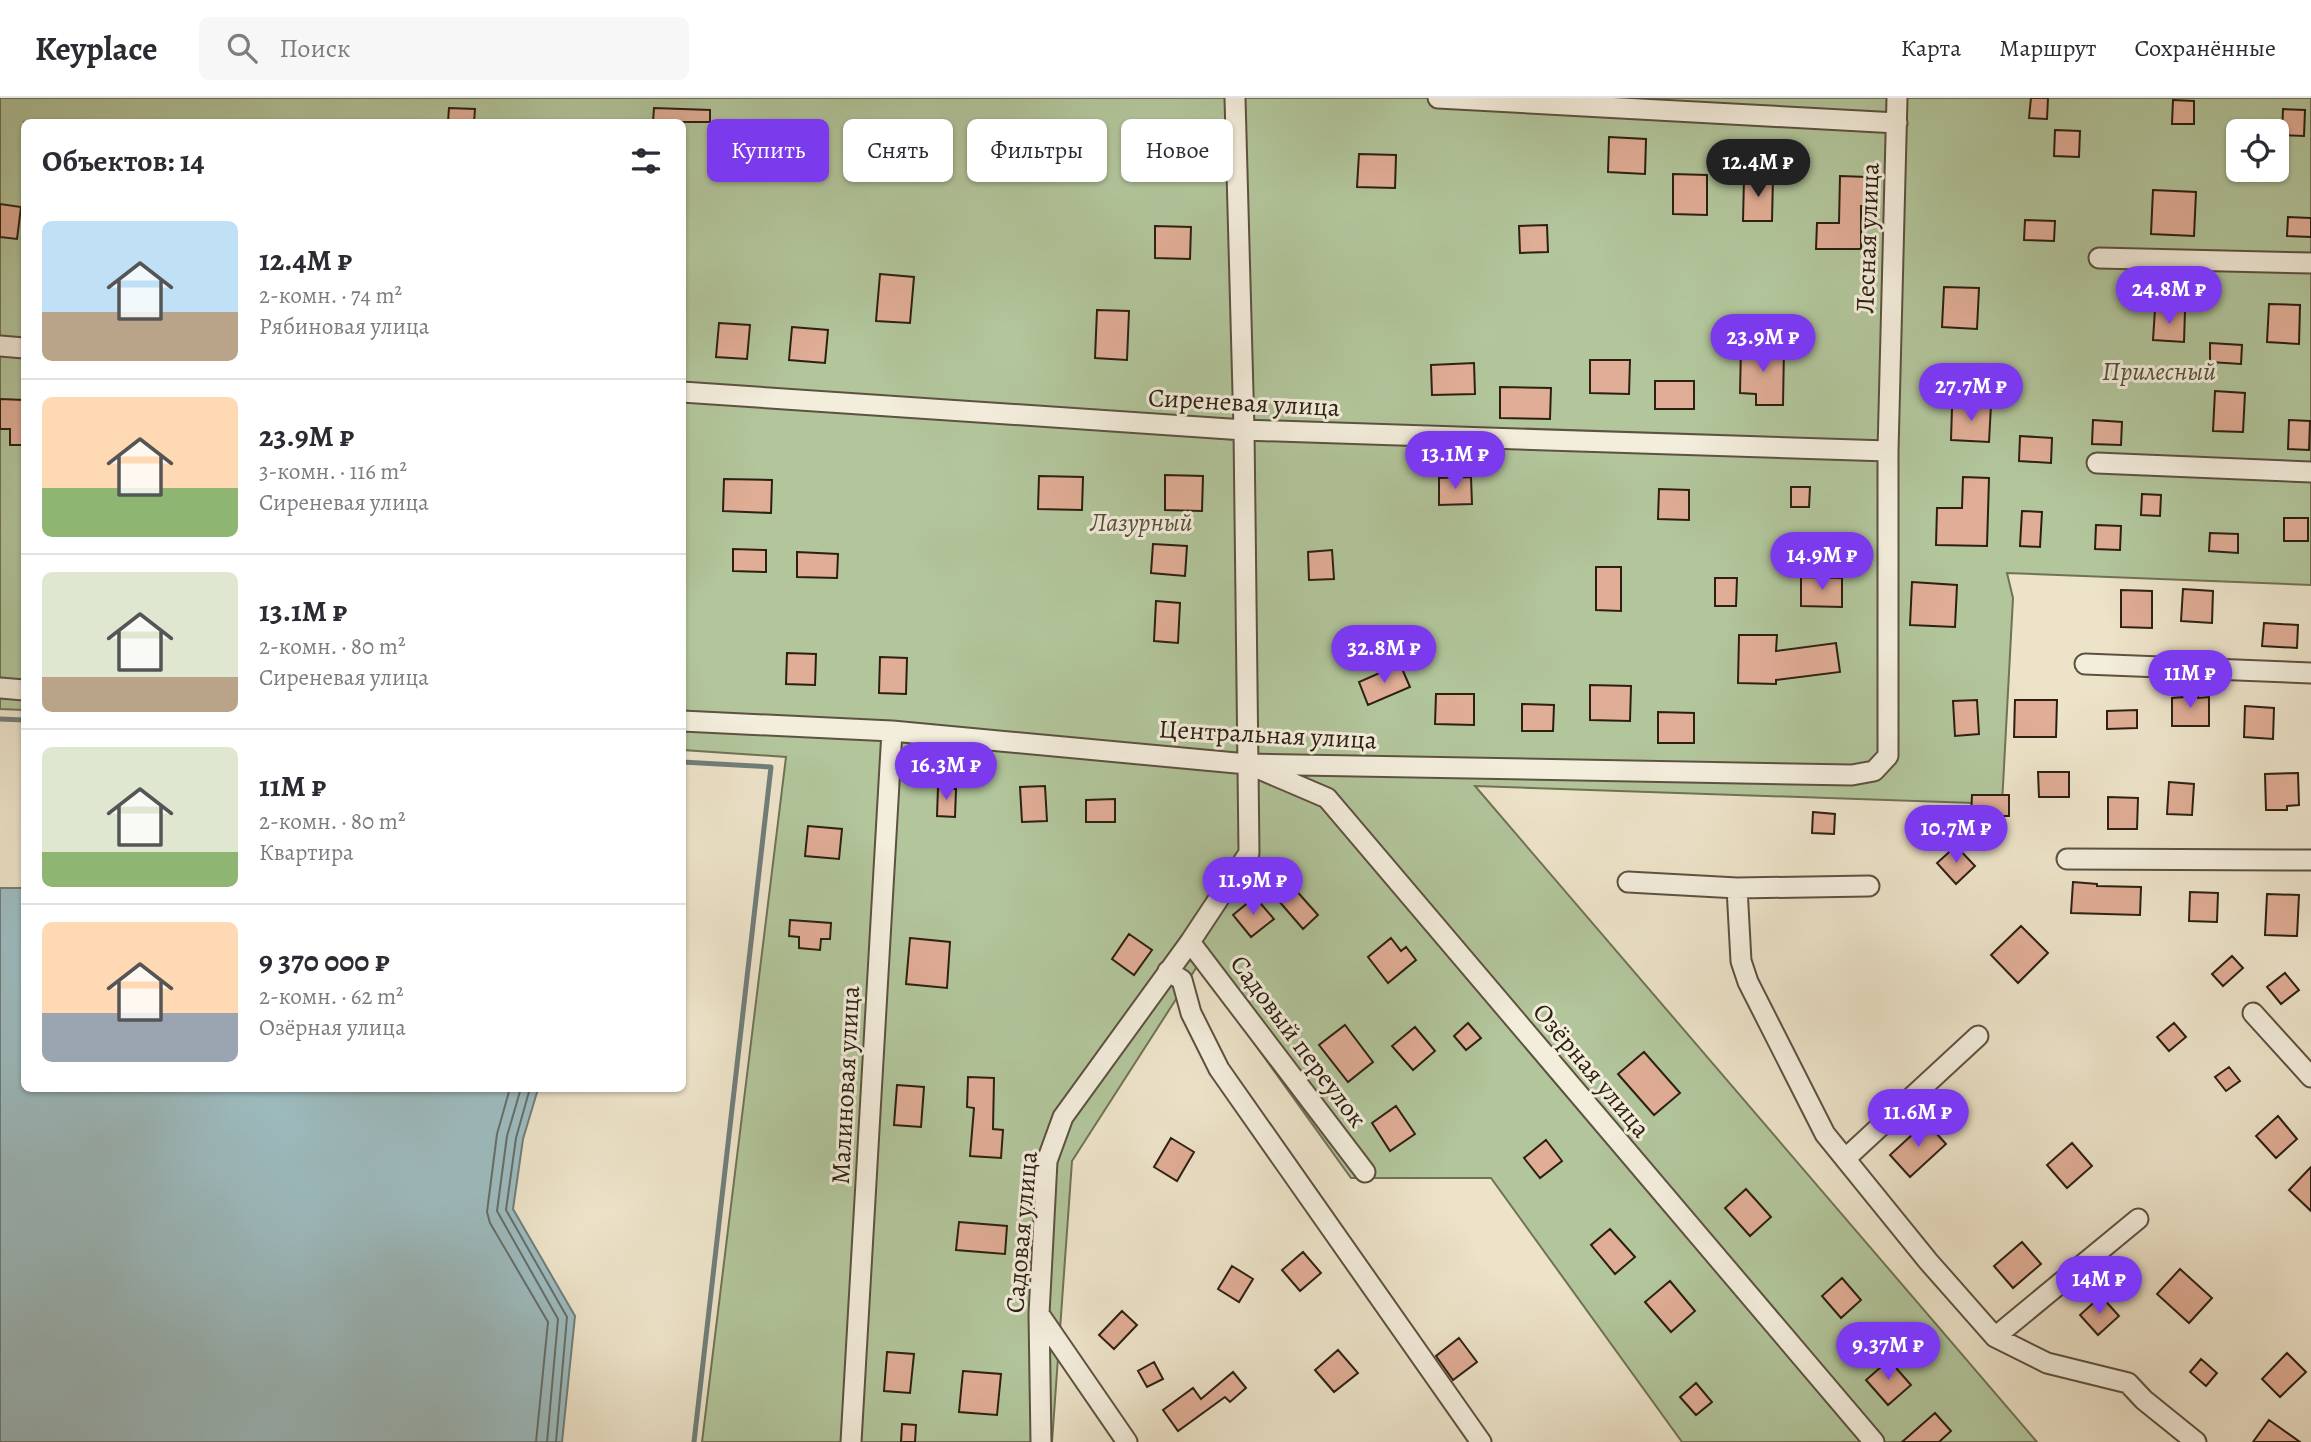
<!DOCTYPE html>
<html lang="ru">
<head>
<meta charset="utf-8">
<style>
  :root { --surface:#fff; --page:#f7f7f7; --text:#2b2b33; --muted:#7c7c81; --line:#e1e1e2; --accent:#7c3aed }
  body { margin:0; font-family:Alegreya,serif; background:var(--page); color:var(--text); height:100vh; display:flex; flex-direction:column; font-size:26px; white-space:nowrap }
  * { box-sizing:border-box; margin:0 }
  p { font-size:23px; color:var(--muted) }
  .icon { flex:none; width:38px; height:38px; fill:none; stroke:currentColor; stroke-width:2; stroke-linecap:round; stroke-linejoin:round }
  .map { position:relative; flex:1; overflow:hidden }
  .side { position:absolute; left:21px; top:21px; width:665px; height:973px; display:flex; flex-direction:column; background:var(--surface); border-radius:10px; box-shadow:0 2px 5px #0004 }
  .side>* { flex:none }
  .hud { position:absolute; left:707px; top:21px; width:665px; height:63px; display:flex; gap:14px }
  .tools { position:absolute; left:2226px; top:21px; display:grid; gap:14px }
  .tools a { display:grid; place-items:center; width:63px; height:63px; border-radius:10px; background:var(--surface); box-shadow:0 2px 5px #0004; font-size:35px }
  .price { position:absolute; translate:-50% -60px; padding:0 16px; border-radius:24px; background:var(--accent); color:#fff; font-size:23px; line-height:46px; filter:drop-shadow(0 2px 4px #0008) }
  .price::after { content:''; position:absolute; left:50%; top:42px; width:21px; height:16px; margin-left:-10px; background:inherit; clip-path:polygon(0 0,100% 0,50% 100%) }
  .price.on { background:#222; color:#fff }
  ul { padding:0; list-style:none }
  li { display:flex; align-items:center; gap:21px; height:175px; padding:0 21px }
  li+li { border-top:2px solid var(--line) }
  li span { display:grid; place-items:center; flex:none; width:196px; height:140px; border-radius:10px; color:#555 }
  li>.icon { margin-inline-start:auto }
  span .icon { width:84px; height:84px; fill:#fffc; stroke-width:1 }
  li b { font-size:30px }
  h2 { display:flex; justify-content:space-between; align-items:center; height:84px; padding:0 21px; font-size:30px }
  .chip { padding:0 24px; border-radius:10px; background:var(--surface); box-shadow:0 2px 5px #0004; font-size:24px; line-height:63px }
  .chip.on { background:var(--accent); color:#fff }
  header { display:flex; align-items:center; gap:42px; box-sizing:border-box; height:98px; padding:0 35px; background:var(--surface); border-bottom:2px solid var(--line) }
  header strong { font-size:33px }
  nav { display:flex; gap:38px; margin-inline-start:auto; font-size:24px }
  .search { width:490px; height:63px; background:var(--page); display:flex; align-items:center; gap:18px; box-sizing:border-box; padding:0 24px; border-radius:10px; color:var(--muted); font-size:26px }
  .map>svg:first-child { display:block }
  .green { fill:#b2c59b; stroke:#707256; stroke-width:2; fill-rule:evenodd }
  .water { fill:#9dbcc0; stroke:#707e7a; stroke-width:2 }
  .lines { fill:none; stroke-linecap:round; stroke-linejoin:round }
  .shore { stroke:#656e69; stroke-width:2 }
  .stream { stroke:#707e7a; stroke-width:5 }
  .building { fill:#e0ad96; stroke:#2d2012; stroke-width:2 }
  .minor-casing { stroke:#5d5140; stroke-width:23 }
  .minor { stroke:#f3eddc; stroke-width:19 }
  .labels { text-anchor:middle; stroke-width:6; stroke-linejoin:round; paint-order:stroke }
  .street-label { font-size:26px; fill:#2d2012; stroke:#f3eddc }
  .park-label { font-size:26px; font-style:italic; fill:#55523b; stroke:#f3eddc }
</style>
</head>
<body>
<header>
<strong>Keyplace</strong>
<div class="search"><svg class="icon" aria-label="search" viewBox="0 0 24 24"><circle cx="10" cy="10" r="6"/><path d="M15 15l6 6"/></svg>Поиск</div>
<nav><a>Карта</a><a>Маршрут</a><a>Сохранённые</a></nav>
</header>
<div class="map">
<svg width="2311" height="1344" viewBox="0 0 2311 1344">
  <rect width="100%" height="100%" fill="#ede3c9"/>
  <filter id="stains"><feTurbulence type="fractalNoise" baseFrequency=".00286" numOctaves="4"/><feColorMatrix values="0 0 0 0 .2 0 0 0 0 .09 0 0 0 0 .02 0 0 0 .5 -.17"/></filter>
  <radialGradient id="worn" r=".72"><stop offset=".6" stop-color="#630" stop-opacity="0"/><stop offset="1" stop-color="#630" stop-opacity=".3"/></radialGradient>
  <!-- green -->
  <path class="green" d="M0,0H2311V487L2007,475L2013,500L2002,706L1475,688L2037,1344H1682L1491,1080H1351L1198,867L1072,1063L1052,1344H702L786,659L683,652L682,24H24V612L0,611ZM2238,33H2277V72H2238Z"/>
  <!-- water -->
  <path class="water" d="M0,790H24V990L538,991L523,1041L513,1111L575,1218L562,1344H0Z"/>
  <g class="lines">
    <!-- shore -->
    <path class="shore" d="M510,990L497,1036L487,1114L490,1125L548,1224L536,1344
      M521,990L507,1038L497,1113L558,1221L547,1344
      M530,990L516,1040L506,1112L567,1219L556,1344"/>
    <!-- stream -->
    <path class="stream" d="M0,621L24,622
      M682,664L771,669L694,1344"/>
  </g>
  <!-- building -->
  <path class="building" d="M2031,0H2048L2047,21L2029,20Z
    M2173,2L2194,3V26H2172Z
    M449,10L475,11L474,24H448Z
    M654,10L710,12V24H653Z
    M2283,11L2305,12L2304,38L2282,37Z
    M741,26H772V53H740Z
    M1157,26L1191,27L1190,58L1156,57Z
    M2055,32L2080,33L2079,59L2054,58Z
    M1609,39L1646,41L1645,76L1608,74Z
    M1359,56L1396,57L1395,90L1357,89Z
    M1673,76L1707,77V117L1673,116Z
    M1840,78L1867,79V108H1861V151H1816L1817,125H1839Z
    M1744,79H1773L1772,123H1743Z
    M2153,92L2196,94L2194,138L2151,136Z
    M0,106L21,109L17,141L0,139Z
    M2288,119L2311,120V139L2287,138Z
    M2025,122L2055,123L2054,143L2024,142Z
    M1547,127L1548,154L1520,155L1519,128Z
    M1155,128L1191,129L1190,161L1155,160Z
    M880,176L914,179L910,225L876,223Z
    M1944,189L1979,190L1977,231L1942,229Z
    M2269,206L2300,207L2299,246L2267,244Z
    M2155,211L2185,213L2184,244L2153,242Z
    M1097,212L1129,213L1127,262L1095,260Z
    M719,225L750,227L747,261L716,259Z
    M792,229L828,232L825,265L789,262Z
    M2210,245L2242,247L2241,266L2210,264Z
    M1741,249H1784L1783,307H1756V296L1740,295Z
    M1590,262H1630L1629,296L1590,295Z
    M1474,265L1475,296L1432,297L1431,267Z
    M1655,283H1694V311H1655Z
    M1500,289L1551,290L1550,321L1500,320Z
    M2215,293L2245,295L2243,334L2213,333Z
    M0,301L24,302V347H10V331H0Z
    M1964,305L1991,307L1989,344L1951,342L1952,310H1963Z
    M2093,322L2122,324L2121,347L2092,346Z
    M2289,322L2310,323L2309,352L2288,351Z
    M2020,338L2052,340L2051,365L2019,363Z
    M1165,377L1203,378L1202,413L1165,412Z
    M1039,378L1083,379L1082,412L1038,411Z
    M1471,379L1472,406L1439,407V380Z
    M1963,379L1989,380L1987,448L1936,447L1937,410H1962Z
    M724,381L772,382L771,415L723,413Z
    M1791,389H1810L1809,409H1791Z
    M1659,391L1689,392V422L1658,421Z
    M2142,396L2161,397L2160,418L2141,417Z
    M2022,413L2042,414L2040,449L2020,448Z
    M2284,420H2308V443H2284Z
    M2096,427L2121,428L2120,452L2095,451Z
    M2210,435L2238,436V455L2209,453Z
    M1153,446L1187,448L1185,478L1151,475Z
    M733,451L766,452V474L733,473Z
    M1332,452L1334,481L1309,482L1308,454Z
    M797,454L838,456L837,480L797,479Z
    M1596,469H1621V513L1596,512Z
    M1801,479L1842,480V509L1801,508Z
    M1715,480H1737L1736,508H1715Z
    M1912,484L1957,487L1955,529L1910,527Z
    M2183,491L2213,493L2212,525L2181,523Z
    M2121,492L2152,493V530L2121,529Z
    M1156,503L1180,505L1178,545L1154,543Z
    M2264,525L2298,527L2297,550L2262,548Z
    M1739,537H1777L1776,553L1836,545L1840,574L1776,582V586L1738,585Z
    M787,555L816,556L815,587L786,586Z
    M880,559L907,560L906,596L879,595Z
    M1400,566L1410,589L1368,607L1359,584Z
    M1590,587L1631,588L1630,623L1590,622Z
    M2182,593H2198V600L2209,599V628H2172V600L2183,599Z
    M1436,596H1474V627L1435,626Z
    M1977,602L1979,636L1955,638L1953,603Z
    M2015,602H2057L2056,639H2014Z
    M1522,606L1554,607L1553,633H1522Z
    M2245,608L2274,610L2273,641L2244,639Z
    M2137,612V630L2107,631V613Z
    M1658,614L1694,615V645H1658Z
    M2038,674H2069V699H2039Z
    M2298,675L2299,707L2287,708V712H2266L2265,676Z
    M2169,684L2194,686L2192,717L2167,716Z
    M1045,688L1047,723L1022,724L1020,689Z
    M938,690L956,691L955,719L937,718Z
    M1972,697H2009V718H1971Z
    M2108,699L2138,700L2137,731H2108Z
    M1115,701V724H1086V702Z
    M1813,714L1835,716L1834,736L1812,735Z
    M808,728L842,731L839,761L805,758Z
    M1956,748L1975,768L1956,786L1937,765Z
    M2073,784L2097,786V788L2141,789L2140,817L2071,815Z
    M1293,789L1318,817L1303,831L1278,802Z
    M2190,794L2218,795L2217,824L2189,823Z
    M2267,796L2299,797L2297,838L2265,837Z
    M1255,799L1274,821L1251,839L1233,817Z
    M790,822L831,825L830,841H821L820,852L799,850V839L789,838Z
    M2021,828L2048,855L2018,885L1991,857Z
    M1129,836L1152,852L1134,877L1112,861Z
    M910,840L950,844L947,890L906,886Z
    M1391,840L1401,853L1406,849L1416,862L1388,885L1368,859Z
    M2232,858L2243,870L2223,888L2212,876Z
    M2285,875L2299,892L2281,906L2267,889Z
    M1468,925L1481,940L1466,952L1454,938Z
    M2174,925L2186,939L2169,953L2157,939Z
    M1345,927L1373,964L1348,984L1319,947Z
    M1415,929L1435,953L1413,972L1392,948Z
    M1644,954L1680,995L1654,1017L1618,976Z
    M2229,969L2240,983L2226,993L2215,979Z
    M968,979L994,980L993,1031L1003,1032L1001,1060L970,1058L974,1010L967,1009Z
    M897,987L924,989L921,1029L894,1027Z
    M1396,1008L1415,1036L1390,1053L1372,1025Z
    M2278,1018L2297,1041L2276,1060L2256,1038Z
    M1926,1024L1946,1046L1910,1079L1890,1057Z
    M1171,1040L1194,1054L1177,1083L1154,1069Z
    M1546,1042L1562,1063L1540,1080L1524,1060Z
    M2072,1045L2092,1068L2067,1090L2047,1067Z
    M2311,1069V1113L2289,1092Z
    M1746,1091L1771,1119L1750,1138L1725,1110Z
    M959,1124L1007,1128L1005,1156L956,1152Z
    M1610,1131L1635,1159L1615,1176L1591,1147Z
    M2022,1144L2041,1166L2013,1190L1994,1168Z
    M1303,1154L1321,1175L1300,1193L1282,1172Z
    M1232,1168L1253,1181L1239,1204L1218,1191Z
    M2180,1171L2212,1200L2189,1225L2157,1196Z
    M1842,1180L1861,1202L1841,1220L1822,1198Z
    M1670,1183L1695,1213L1671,1234L1645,1204Z
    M2101,1198L2119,1218L2098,1237L2080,1217Z
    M1122,1213L1137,1227L1114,1251L1099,1237Z
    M1459,1240L1477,1264L1453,1282L1436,1258Z
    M1338,1252L1358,1275L1334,1294L1315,1272Z
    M887,1254L914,1256L910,1295L884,1293Z
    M2287,1255L2306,1274L2280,1299L2262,1281Z
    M2201,1261L2217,1275L2206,1288L2190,1274Z
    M1889,1262L1911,1287L1888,1307L1866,1282Z
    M1154,1264L1163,1281L1147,1289L1138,1273Z
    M963,1273L1001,1276L997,1317L959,1314Z
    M1233,1274L1246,1290L1230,1304L1225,1299L1178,1333L1163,1312L1193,1290L1201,1301Z
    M1696,1285L1712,1304L1696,1317L1680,1299Z
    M1935,1315L1951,1333L1939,1344H1902Z
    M2269,1322L2300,1344H2253Z
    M902,1326L916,1327L915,1344H901Z"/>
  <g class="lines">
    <!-- minor casing -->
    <g class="minor-casing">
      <path id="minor" d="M1438,0L1897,25
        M2099,160L2311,165
        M0,248L24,250
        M682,294L1244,332L1888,353
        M2097,365L2311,374
        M2085,566L2311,575
        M0,590L24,592
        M682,623L892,633L1247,666L1852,677L1874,673L1888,658V353L1897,0
        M1257,670L1327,700L1874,1344
        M2067,761L2311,762
        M1628,784L1737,790L1869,788
        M1737,790L1741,863L1748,884L1825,1036L1928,1163L1995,1239L2047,1265L2128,1285L2144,1302L2196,1344
        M1190,844L1365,1074
        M1168,873L1182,882L1191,915L1219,971L1481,1344
        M2253,915L2311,979
        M1845,1061L1978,938
        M1039,1216L1127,1344
        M1995,1239L2138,1121
        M851,1344L892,633
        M1041,1344L1039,1216L1047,1063L1063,1019L1190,844L1249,755L1244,332L1235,0"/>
    </g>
    <!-- minor -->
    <use href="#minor" class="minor"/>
  </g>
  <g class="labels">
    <!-- street labels -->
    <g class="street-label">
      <text transform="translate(1867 140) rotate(-88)" y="9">Лесная улица</text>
      <text transform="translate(1244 304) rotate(3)" y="9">Сиреневая улица</text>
      <text transform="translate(1268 636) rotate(3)" y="9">Центральная улица</text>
      <text transform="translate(1299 943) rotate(53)" y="9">Садовый переулок</text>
      <text transform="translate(1592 972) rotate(50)" y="9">Озёрная улица</text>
      <text transform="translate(845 987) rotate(-87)" y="9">Малиновая улица</text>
      <text transform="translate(1021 1134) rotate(-85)" y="9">Садовая улица</text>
    </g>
    <!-- park labels -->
    <g class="park-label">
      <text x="2159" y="282">Прилесный</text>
      <text x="1141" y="433">Лазурный</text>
    </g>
  </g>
  <rect width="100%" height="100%" filter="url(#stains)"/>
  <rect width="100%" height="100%" fill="url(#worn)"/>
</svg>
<div class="tools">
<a><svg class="icon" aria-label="locate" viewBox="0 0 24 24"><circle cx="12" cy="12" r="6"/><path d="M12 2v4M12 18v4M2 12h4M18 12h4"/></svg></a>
</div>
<b class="price on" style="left:1758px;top:101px">12.4M ₽</b>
<b class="price" style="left:2169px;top:228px">24.8M ₽</b>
<b class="price" style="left:1763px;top:276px">23.9M ₽</b>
<b class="price" style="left:1971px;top:325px">27.7M ₽</b>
<b class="price" style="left:1455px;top:393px">13.1M ₽</b>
<b class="price" style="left:1822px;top:494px">14.9M ₽</b>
<b class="price" style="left:1384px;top:587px">32.8M ₽</b>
<b class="price" style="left:2190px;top:612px">11M ₽</b>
<b class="price" style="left:946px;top:704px">16.3M ₽</b>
<b class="price" style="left:1956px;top:767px">10.7M ₽</b>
<b class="price" style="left:1253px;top:819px">11.9M ₽</b>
<b class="price" style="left:1918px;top:1051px">11.6M ₽</b>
<b class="price" style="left:2099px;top:1218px">14M ₽</b>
<b class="price" style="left:1888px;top:1284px">9.37M ₽</b>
<div class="hud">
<a class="chip on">Купить</a>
<a class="chip">Снять</a>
<a class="chip">Фильтры</a>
<a class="chip">Новое</a>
</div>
<section class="side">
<h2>Объектов: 14<svg class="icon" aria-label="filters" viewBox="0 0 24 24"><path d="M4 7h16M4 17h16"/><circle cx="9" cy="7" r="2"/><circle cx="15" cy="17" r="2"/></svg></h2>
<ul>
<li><span style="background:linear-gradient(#bfe0f5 65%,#b9a48a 0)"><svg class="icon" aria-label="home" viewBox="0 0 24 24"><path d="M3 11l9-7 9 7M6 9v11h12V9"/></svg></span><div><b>12.4M ₽</b><p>2-комн. · 74 m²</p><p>Рябиновая улица</p></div></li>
<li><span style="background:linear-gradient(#ffd9b3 65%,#8fb573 0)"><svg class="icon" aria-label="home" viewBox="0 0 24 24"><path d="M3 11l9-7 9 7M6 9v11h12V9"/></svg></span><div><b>23.9M ₽</b><p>3-комн. · 116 m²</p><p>Сиреневая улица</p></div></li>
<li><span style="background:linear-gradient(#dfe7d0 75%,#b9a48a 0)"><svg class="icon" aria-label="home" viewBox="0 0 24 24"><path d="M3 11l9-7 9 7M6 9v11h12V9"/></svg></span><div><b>13.1M ₽</b><p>2-комн. · 80 m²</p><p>Сиреневая улица</p></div></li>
<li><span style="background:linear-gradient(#dfe7d0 75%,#8fb573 0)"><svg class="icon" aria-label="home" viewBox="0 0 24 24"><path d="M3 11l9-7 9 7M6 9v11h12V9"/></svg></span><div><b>11M ₽</b><p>2-комн. · 80 m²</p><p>Квартира</p></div></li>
<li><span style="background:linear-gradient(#ffd9b3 65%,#9aa5b1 0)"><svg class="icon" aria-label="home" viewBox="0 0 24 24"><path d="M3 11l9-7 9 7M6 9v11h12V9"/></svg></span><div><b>9 370 000 ₽</b><p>2-комн. · 62 m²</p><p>Озёрная улица</p></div></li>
</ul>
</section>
</div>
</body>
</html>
